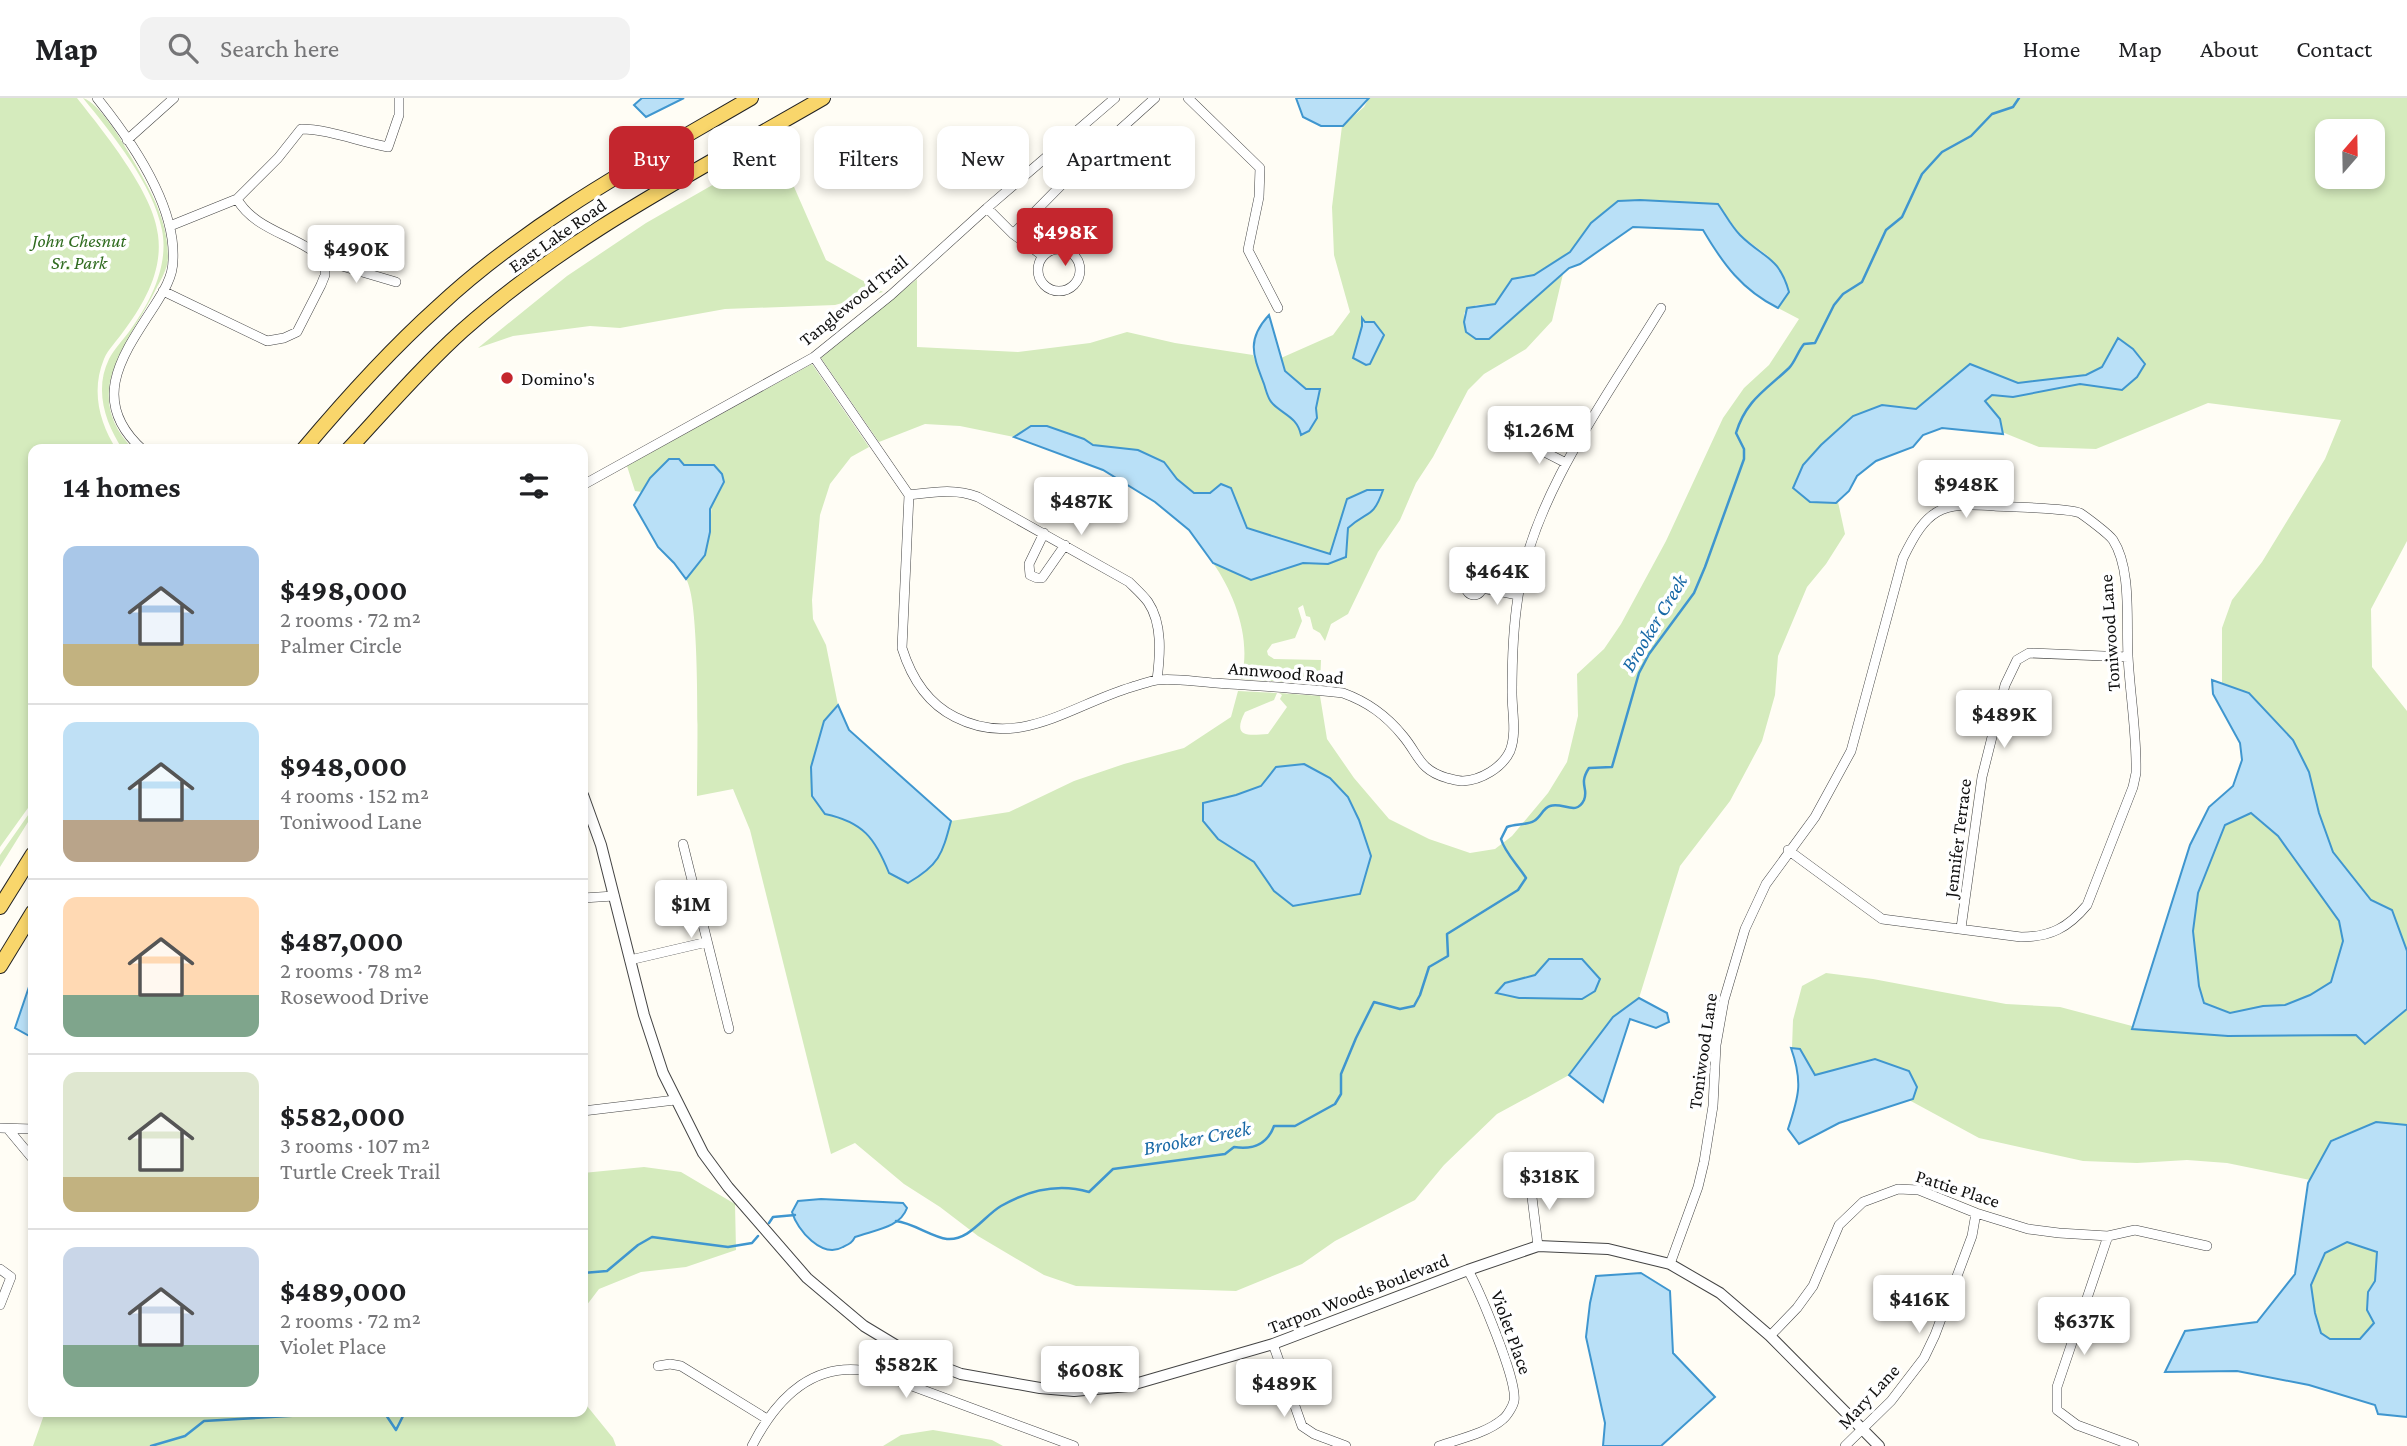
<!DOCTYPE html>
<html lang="en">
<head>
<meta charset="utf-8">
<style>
  :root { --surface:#fff; --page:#f2f2f2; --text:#202124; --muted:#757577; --line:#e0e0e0; --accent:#c4262e }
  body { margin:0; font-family:"Crimson Pro",serif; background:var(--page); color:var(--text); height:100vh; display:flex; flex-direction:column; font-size:26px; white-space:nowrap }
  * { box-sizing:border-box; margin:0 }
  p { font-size:23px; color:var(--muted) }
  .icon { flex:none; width:38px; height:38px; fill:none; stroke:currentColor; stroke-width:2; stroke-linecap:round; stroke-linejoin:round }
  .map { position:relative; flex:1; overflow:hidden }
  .details { position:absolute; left:28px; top:346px; width:560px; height:973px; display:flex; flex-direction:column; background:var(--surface); border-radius:14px; box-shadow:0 4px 10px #0003 }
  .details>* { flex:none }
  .banner { position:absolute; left:609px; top:28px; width:665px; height:63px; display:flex; gap:14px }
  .needle { width:46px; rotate:20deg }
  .fabs { position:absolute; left:2315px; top:21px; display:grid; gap:14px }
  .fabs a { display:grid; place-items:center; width:70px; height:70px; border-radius:14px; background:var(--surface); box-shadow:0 4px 10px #0003; font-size:35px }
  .price { position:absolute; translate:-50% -60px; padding:0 16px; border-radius:7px; background:#fff; color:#222; font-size:23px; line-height:46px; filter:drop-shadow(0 2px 4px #0008) }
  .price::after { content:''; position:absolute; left:50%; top:42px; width:21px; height:16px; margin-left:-10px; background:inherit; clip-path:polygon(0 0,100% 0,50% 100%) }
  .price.selected { background:var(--accent); color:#fff }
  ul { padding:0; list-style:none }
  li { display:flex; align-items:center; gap:21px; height:175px; padding:0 35px }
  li+li { border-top:2px solid var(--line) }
  li span { display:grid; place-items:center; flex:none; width:196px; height:140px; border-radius:14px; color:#555 }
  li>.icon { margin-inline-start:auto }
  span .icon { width:84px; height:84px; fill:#fffc; stroke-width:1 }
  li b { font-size:30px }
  h2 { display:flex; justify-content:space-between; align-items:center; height:84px; padding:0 35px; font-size:30px }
  .tag { padding:0 24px; border-radius:14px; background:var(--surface); box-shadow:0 4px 10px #0003; font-size:24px; line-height:63px }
  .tag.selected { background:var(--accent); color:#fff }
  header { display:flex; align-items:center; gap:42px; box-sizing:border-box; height:98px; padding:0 35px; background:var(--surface); border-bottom:2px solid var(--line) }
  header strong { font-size:33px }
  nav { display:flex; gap:38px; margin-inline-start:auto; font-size:24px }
  .search { width:490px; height:63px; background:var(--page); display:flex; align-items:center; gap:18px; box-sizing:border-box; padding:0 24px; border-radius:14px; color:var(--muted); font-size:26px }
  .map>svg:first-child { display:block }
  .green { fill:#d5ebbd; fill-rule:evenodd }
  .water { fill:#b9e0f7; stroke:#3f96cf; stroke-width:2; fill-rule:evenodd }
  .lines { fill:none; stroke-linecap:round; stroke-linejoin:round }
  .stream { stroke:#3f96cf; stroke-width:2.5 }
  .minor-casing { stroke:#444; stroke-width:10 }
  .tertiary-casing { stroke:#444; stroke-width:12 }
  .primary-casing { stroke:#222; stroke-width:16 }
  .minor { stroke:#fff; stroke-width:9 }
  .tertiary { stroke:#fff; stroke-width:10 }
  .primary { stroke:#f9d66b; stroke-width:14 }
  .poi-dot { fill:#c4262e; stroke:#fff; stroke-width:2.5 }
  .labels { text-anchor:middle; stroke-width:7; stroke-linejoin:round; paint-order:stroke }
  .street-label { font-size:19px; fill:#111; stroke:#fff }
  .park-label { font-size:19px; font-style:italic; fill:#2f6b1f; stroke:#fff }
  .poi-label { font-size:19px; fill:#111; stroke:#fff; text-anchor:start }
  .water-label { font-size:21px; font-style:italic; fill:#1768a6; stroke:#fff }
</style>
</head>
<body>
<header>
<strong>Map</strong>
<div class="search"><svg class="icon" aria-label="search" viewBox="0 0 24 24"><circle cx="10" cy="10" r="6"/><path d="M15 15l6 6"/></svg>Search here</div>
<nav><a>Home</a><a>Map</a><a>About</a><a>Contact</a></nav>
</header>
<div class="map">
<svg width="2407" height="1348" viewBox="0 0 2407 1348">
  <rect width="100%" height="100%" fill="#fffdf5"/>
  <!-- green -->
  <path class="green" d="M0,0H77C103,33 154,95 158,137C163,173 144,206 123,234C117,243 108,251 104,261C91,292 99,325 117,352H33V703L0,749Z
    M83,0C99,5 121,41 130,57C149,90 168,120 168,160C168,171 159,185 154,195C127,247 79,297 134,352H123C105,325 94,292 109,261C114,251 124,241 131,231C151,203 169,167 162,132C153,86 112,36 83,0Z
    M1369,0H2407V443L2371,511L2372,569L2407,613V853L2392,812L2371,802L2333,754L2319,715L2249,595L2222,585V530L2232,502L2262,464L2325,361L2341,322L2208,305L2096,351L2039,349L2002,334L2000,321L1984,303L1992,297L2013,299L2080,286L2122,292L2137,279L2145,266L2134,251L2118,241L2102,270L2086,277L2018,285L1970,266L1916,311L1882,307L1810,404H1838L1845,436L1826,466L1807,489L1778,558L1775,597L1762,643L1730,703L1680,768L1639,900L1613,919L1571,976L1497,1016L1444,1067L1415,1102L1335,1143L1302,1166L1236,1193L1076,1188L1044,1177L978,1138L940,1109L904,1086L855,1045L831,1056L750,732L733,691L697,698C697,661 701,504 686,481L705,456L710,434L714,367H684L679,361H669L650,380L642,394L635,393L627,368L812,266L869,349L851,359L830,386L820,417L812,502L813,521L826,547L838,607L824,623L811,669L825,716C863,724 875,740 889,775L907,784C939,767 942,757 951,723L1009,714L1074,683L1124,666L1184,650L1231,619L1238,593L1277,595L1274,602L1245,614C1231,641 1250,637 1268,636L1287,609L1280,601L1282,597L1279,595L1320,598L1327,641L1354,680L1389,721L1429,741L1470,755L1495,751L1512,738L1548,695L1567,664L1578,618L1577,576L1604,551L1621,526L1666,443L1723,320L1744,290L1769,267L1799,221L1778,210L1789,194L1768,158L1740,137L1718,106L1640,102L1591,125L1570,154L1534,177L1509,184L1495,206L1476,207L1464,215L1466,233L1476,241H1489L1563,176L1552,223L1526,251L1484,276L1468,292L1433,359L1416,385L1400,422L1378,454L1348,516L1331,526L1325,543L1320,535L1313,531L1310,519L1306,518L1303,507L1298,510L1302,523L1295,540L1272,546L1267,553L1268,557L1274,561L1321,562L1320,586L1241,581C1252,543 1235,496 1213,465L1251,482L1303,465L1328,466L1346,459L1348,430L1360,419L1347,401L1331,456L1247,430L1239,414L1210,395H1194L1177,381L1163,363L1138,352L1093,347L1084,341L1047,328H1031L1014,339L960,328L925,326L879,344L821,260L917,181V249L1018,254L1090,245L1127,234L1175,245L1253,257L1271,305L1283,312L1299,328L1301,337L1309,333L1320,291H1306L1285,273L1281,260L1333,237L1350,214L1334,157L1332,109L1342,28L1364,9ZM2328,33H2373V79H2328ZM1362,228L1366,267L1353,259ZM1276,669L1340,800L1317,802L1274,793L1254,764L1218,741L1203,723L1236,697L1261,688ZM1535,877L1547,900H1519L1505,885Z
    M777,50L826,162L883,194L835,207L725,211L620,230L590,228L513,238L478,250L567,178L646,125Z
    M33,710V716L0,769V757Z
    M2251,715L2278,738L2339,823L2343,843L2331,884L2310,897L2285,907L2263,908L2230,915L2204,906L2199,888L2193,833L2198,795L2225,727Z
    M1826,875L1873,881L2006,906L2060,909L2132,928V930L2228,938L2357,937L2398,920L2407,911V1027L2376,1024L2331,1042L2310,1082L2227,1065L2187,1062L2137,1065L2083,1063L1979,1040L1909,1002L1913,1001L1917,989L1909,973L1875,961L1815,977L1800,951L1792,950L1793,922L1802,888Z
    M644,1069L681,1074L735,1106L736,1152L686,1169L641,1174L599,1191L583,1212V1075Z
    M2347,1144L2377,1154L2375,1183L2368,1194L2367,1212L2374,1225L2360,1241H2330L2321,1235L2315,1215L2311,1187L2325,1155Z
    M583,1303L613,1340L616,1348H33L45,1314H583Z
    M933,1332L992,1342L1003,1348H883L901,1337Z"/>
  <!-- water -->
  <path class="water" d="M642,0H684L646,19L634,7Z
    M1296,0H1369L1343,28H1321L1303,19Z
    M1640,102L1718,106C1725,116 1732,129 1740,137C1763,160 1779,158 1789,194L1778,210C1742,192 1723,166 1703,132L1633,129L1580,166L1569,170L1489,241H1476L1466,234L1464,224L1467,210L1495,206L1512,181L1534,177L1570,154L1591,125L1618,103Z
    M1269,217L1285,273L1306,291H1320L1316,310L1317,320L1309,333L1301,337C1297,319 1284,317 1273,306C1268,302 1266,292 1264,286C1253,257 1246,242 1269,217Z
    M1362,220L1365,224H1374L1384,237L1370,266L1366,267L1353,260L1362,228Z
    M2118,240L2133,251L2145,266L2137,279L2122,292L2080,286L2013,299L1992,297L1985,303L2000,321L2003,336L1942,330L1923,337L1913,349L1876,363L1857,378L1849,393L1836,405L1810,404L1793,390L1803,367L1821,347L1853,318L1882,307L1916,311L1970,266L2018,285L2086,277L2102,269Z
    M1031,328H1047L1084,341L1093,347L1138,352L1164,364L1177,381L1194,395H1210L1221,386L1231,390L1247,430L1330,456L1347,401L1367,392H1383C1373,421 1368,412 1348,430L1346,459L1328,466L1303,465L1251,482L1213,465L1189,432L1155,404L1103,372L1014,339Z
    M669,361H679L684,367H714L722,376L724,384L710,411V434L705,457L686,481L674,465L658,449L634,407L650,380Z
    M2212,582L2249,595L2293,642L2309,674L2319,715L2333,754L2371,802L2392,812L2407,853V911L2365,946L2356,937L2228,938L2132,931L2190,747L2209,709L2233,688L2242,662L2240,645L2213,596ZM2251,715L2278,738L2339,823L2343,843L2331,884L2310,897L2285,907L2263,908L2230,915L2204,905L2199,888L2193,833L2198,795L2225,727Z
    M838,607L849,632L951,723C942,757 939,767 908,785L889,775C875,740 863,724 825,716L812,698L811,669L824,623Z
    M1304,666L1330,680L1348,699L1359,722L1371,758L1360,796L1293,808L1274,793L1254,764L1218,741L1203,723V705L1236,697L1261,688L1276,669Z
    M1549,861H1582L1600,881L1595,893L1582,901L1519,900L1496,895L1505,885L1535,877Z
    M33,877V940L15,930Z
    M1639,900L1667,915L1669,924L1656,930L1630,921L1603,1004L1569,977L1613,919Z
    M1791,950L1800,951L1815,977L1875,961L1909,973L1917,989L1913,1001L1839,1025L1799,1046L1788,1031C1799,998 1803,984 1791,950Z
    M2376,1024L2407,1027V1319L2378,1316L2375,1307L2309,1287L2237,1273L2165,1274L2185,1233L2257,1224L2295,1176L2308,1085L2331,1043ZM2347,1144L2377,1154L2375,1183L2368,1194L2367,1212L2374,1225L2360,1241H2330L2321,1235L2315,1215L2311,1187L2325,1155Z
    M821,1101L903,1105L907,1110C900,1130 874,1132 855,1139C852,1145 849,1146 843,1149C822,1161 797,1132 792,1114L798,1103Z
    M1641,1175L1670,1193L1673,1255L1715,1299L1661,1348H1603L1605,1325L1586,1239L1590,1205L1596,1178Z"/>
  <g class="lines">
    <!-- stream -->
    <path class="stream" d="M896,1123C913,1125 932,1139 947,1141C969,1143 984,1118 1001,1108C1029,1092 1058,1085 1089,1094L1113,1071L1225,1056L1234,1049C1253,1052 1267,1047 1274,1028H1295L1335,1006L1341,996V976L1356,940L1374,904L1400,911L1414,908L1420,897L1429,869L1448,858L1447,836L1518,792L1526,780C1518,767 1505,755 1501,741L1507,729C1515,726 1527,727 1534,723C1541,719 1543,710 1550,708C1562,703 1576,719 1584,702C1589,690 1578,687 1589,670L1612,669L1639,575L1649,556L1694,495L1705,469L1744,361V351L1736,335C1746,302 1766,292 1789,270C1795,264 1798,253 1804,246L1815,245L1834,207L1843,196L1862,184L1886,132L1902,119L1922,76L1942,54L1971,38L1992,16L2013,9L2019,0
      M769,1125L773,1119L795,1117
      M583,1175L607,1173L638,1147L652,1139L728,1149L752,1145L758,1138
      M384,1314L396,1332L405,1314
      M151,1348L185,1338L204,1323L357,1314"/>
    <!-- minor casing -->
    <g class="minor-casing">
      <path id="minor" d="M97,0C130,41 176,107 173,162C173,180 162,196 153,210C121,259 89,304 143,352
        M1188,0L1260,70L1259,99L1248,152L1278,210
        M127,42L174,0
        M987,110L1013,136L1043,158
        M170,128L237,101L278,60L301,31C328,31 360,44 388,49L399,17V0
        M1013,136L1084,64L1155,0
        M1038 172a21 21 0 1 1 42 0a21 21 0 1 1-42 0Z
        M325,163L396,184
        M163,193L267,243L284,240L297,234L321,187L325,177V163C299,137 256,134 237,101
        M814,259L909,397L902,550C911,579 927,605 955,619C1019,652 1071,607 1132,589C1140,587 1149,583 1157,582C1176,580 1197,584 1216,585C1258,588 1301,590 1343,595C1368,604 1386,617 1403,638C1419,657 1419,672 1447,680C1452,681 1457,683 1463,683C1481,682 1502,670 1510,653C1517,635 1512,614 1512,595C1512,563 1513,530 1518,499C1532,398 1609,296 1661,210
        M1525,344L1566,365
        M583,387L814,259L891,197L987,110L1115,0
        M909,397C934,394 954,390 978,399L1129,484C1135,490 1143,497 1148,504C1163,526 1160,558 1157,582
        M1044,435L1029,466L1030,477L1037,480H1042L1065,447
        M1466 489a8 8 0 1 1 16 0a8 8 0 1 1-16 0Z
        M1482,490L1518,497
        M683,746L729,931
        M583,800L614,798
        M1961,830L1982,679L2005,587L2017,562L2029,555L2128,559
        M630,862L707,844
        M583,1013L675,1002
        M0,1030L33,1031
        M8,1031L33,1061
        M1530,1083L1538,1148
        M2108,1138L2057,1289V1312L2077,1327L2134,1348
        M1670,1166L1698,1089L1704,1064L1713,1008L1716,947L1724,902L1745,831L1766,786L1815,719L1851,653L1903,460C1927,411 1939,404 1994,408C2010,409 2069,410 2080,415C2086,419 2109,436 2113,442C2132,471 2126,525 2128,558C2130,597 2137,636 2136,675L2133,689L2087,807C2068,830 2050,839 2021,839L1882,821L1788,752
        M0,1171L11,1179L0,1207
        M1770,1238L1797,1210L1813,1188L1839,1127L1863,1104L1898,1091L1919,1092L1976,1115L2028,1131L2059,1135L2108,1138L2135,1132L2207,1148
        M1273,1246L1302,1328L1314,1336L1346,1348
        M658,1268L670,1266L681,1268L767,1321
        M752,1348C777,1299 816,1259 877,1275L1074,1348
        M1439,1348C1459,1341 1487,1335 1503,1321C1507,1318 1513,1308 1514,1303C1518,1283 1479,1192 1468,1172
        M1845,1348L1891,1303L1924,1260L1935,1237L1972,1138L1976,1115"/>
    </g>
    <!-- tertiary casing -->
    <g class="tertiary-casing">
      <path id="tertiary" d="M583,697L601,747L644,917L663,975L703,1055L728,1089L807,1180L864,1228L912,1257L961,1276L1040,1290L1074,1293L1128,1288L1273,1246L1468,1172L1538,1148L1608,1151L1670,1166L1720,1195L1770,1238L1879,1348"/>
    </g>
    <!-- primary casing -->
    <g class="primary-casing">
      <path id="primary" d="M303,352C345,302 389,253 438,209C530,123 643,63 751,0
        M348,352C385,312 422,269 462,233C569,137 699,72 823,0
        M0,809L33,756
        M0,868L33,814"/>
    </g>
    <!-- minor -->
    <use href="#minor" class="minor"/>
    <!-- tertiary -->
    <use href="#tertiary" class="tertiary"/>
    <!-- primary -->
    <use href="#primary" class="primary"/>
  </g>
  <!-- markers -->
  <circle class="poi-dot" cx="507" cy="280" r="7"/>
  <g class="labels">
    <!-- street labels -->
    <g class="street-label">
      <text transform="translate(557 137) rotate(-35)" y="7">East Lake Road</text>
      <text transform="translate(853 202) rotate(-39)" y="7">Tanglewood Trail</text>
      <text transform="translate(2109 535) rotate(-94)" y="7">Toniwood Lane</text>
      <text transform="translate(1286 574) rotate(5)" y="7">Annwood Road</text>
      <text transform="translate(1957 740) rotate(-83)" y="7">Jennifer Terrace</text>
      <text transform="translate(1702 953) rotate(-82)" y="7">Toniwood Lane</text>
      <text transform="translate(1958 1090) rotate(18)" y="7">Pattie Place</text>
      <text transform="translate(1358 1195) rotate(-21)" y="7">Tarpon Woods Boulevard</text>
      <text transform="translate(1512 1234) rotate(70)" y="7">Violet Place</text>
      <text transform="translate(1868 1298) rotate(-47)" y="7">Mary Lane</text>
    </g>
    <!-- park labels -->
    <g class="park-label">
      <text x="79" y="149">John Chesnut<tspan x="79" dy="22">Sr. Park</tspan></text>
    </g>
    <!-- poi labels -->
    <g class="poi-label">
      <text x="521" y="287">Domino's</text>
    </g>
    <!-- water labels -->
    <g class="water-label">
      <text transform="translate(1654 525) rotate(-59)" y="7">Brooker Creek</text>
      <text transform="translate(1197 1040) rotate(-11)" y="7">Brooker Creek</text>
    </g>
  </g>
</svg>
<div class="fabs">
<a><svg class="needle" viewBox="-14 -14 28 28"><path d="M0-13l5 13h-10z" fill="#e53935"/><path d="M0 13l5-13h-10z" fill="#757577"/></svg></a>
</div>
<b class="price selected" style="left:1065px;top:170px">$498K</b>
<b class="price" style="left:356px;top:187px">$490K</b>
<b class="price" style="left:1539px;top:368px">$1.26M</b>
<b class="price" style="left:1966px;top:422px">$948K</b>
<b class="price" style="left:1081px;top:439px">$487K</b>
<b class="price" style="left:1497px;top:509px">$464K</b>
<b class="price" style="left:2004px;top:652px">$489K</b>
<b class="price" style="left:691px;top:842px">$1M</b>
<b class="price" style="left:1549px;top:1114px">$318K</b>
<b class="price" style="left:1919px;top:1237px">$416K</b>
<b class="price" style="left:2084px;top:1259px">$637K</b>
<b class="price" style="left:906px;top:1302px">$582K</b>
<b class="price" style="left:1090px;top:1308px">$608K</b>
<b class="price" style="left:1284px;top:1321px">$489K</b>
<div class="banner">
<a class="tag selected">Buy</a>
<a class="tag">Rent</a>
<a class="tag">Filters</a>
<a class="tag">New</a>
<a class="tag">Apartment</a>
</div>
<section class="details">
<h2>14 homes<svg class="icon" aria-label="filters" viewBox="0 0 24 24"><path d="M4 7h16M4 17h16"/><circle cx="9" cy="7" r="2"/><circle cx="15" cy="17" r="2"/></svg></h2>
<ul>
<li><span style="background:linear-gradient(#a9c7e8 70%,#c2b280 0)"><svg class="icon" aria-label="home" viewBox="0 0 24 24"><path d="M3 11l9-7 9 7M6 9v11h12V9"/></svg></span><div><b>$498,000</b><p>2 rooms · 72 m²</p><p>Palmer Circle</p></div></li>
<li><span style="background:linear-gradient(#bfe0f5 70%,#b9a48a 0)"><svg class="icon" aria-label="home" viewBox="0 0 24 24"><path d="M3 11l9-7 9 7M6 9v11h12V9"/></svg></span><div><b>$948,000</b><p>4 rooms · 152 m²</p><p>Toniwood Lane</p></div></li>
<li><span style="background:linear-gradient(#ffd9b3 70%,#7fa58c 0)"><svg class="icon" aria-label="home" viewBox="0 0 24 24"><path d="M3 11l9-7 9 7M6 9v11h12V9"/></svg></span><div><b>$487,000</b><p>2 rooms · 78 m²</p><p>Rosewood Drive</p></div></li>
<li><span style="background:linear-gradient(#dfe7d0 75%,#c2b280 0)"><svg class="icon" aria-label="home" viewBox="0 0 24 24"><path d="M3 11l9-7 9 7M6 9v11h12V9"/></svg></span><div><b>$582,000</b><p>3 rooms · 107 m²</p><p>Turtle Creek Trail</p></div></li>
<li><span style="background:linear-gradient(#c9d6e8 70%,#7fa58c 0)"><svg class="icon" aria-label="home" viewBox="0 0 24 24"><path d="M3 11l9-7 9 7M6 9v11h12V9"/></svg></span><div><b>$489,000</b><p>2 rooms · 72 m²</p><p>Violet Place</p></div></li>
</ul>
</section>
</div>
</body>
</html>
